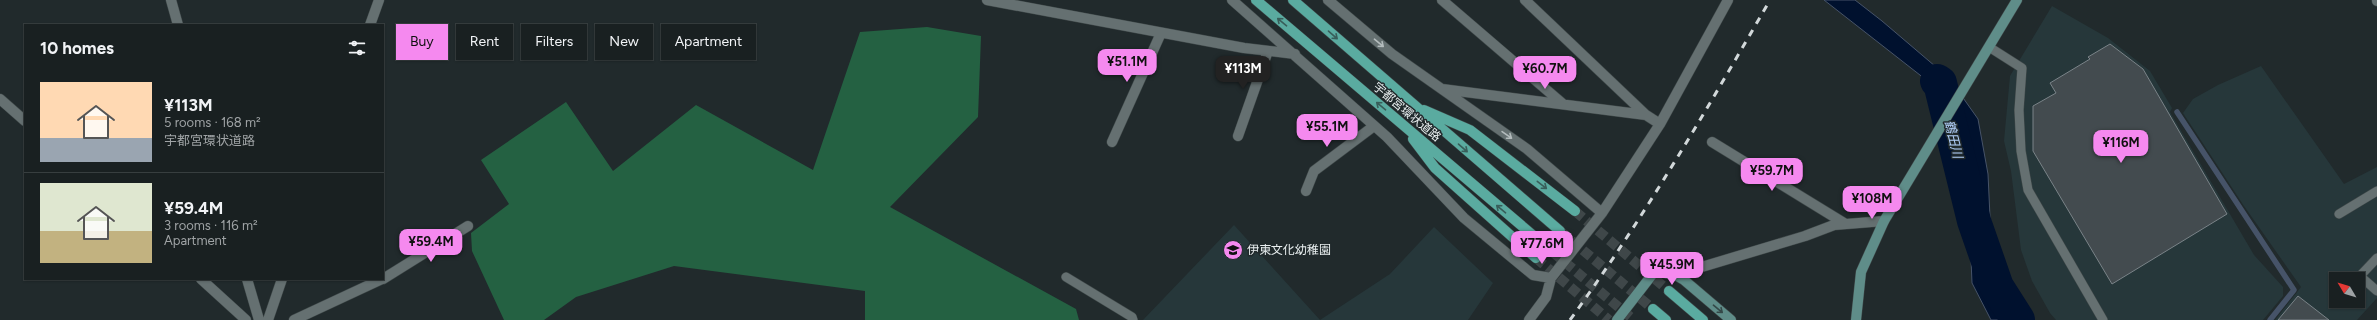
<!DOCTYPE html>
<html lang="en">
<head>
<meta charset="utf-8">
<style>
  :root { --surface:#192021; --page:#262d2e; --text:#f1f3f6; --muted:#9fa3a5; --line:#373e3f; --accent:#f589ef }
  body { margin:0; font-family:Figtree,"Noto Sans JP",sans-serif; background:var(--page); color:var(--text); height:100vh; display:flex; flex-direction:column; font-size:15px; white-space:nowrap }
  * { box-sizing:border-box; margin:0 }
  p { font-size:13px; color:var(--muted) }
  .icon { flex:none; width:22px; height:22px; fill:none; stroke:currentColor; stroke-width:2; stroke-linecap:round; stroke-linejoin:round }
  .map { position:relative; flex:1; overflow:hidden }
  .sheet { position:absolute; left:24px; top:24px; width:360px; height:256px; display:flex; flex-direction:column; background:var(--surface); border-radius:0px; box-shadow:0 1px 3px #0004,0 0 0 1px var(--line) }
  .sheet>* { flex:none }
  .banner { position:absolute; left:396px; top:24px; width:380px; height:36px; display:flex; gap:8px }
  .needle { width:26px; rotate:308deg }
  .controls { position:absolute; left:2329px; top:272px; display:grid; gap:8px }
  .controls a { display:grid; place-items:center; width:36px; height:36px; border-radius:0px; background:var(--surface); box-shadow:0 1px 3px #0004,0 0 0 1px var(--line); font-size:20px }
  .price { position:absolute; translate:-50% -34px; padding:0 9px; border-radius:8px; background:var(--accent); color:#111; font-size:13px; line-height:26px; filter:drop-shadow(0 1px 2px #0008) }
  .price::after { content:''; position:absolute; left:50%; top:24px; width:12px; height:9px; margin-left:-6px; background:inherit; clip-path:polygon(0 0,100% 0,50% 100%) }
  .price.active { background:#222; color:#fff }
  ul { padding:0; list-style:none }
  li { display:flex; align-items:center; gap:12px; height:100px; padding:0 16px }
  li+li { border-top:1px solid var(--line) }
  li span { display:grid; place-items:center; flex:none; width:112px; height:80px; border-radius:0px; color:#555 }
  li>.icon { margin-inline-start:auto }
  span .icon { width:48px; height:48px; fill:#fffc; stroke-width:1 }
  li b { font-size:17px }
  h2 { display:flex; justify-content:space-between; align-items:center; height:48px; padding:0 16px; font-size:17px }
  .tag { padding:0 14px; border-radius:0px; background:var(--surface); box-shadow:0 1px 3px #0004,0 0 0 1px var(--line); font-size:14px; line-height:36px }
  .tag.active { background:var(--accent); color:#111 }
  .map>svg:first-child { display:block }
  .built { fill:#26373a; fill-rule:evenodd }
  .forest { fill:#246142 }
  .water { fill:#00112e; stroke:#465368 }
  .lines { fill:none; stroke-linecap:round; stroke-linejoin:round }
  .stream { stroke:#465368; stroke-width:5.5 }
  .river { stroke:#00112e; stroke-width:34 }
  .building { fill:#434b4f; stroke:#7a8388 }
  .primary-tunnel { stroke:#3f4749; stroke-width:10; stroke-dasharray:10 5; stroke-linecap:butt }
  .service-casing { stroke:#3f4849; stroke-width:10 }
  .minor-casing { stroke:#3f4849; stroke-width:11 }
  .secondary-casing { stroke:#3f4849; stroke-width:11 }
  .primary-casing { stroke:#3f4849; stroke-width:11 }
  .service { stroke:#657071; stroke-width:9 }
  .minor { stroke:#657071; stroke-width:10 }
  .secondary { stroke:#5f8d89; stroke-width:10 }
  .primary { stroke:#5aaba0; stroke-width:10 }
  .rail { stroke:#d2d8da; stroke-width:3; stroke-dasharray:7 7; stroke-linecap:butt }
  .oneway { stroke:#385e5a }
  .oneway2 { stroke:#b4bcbd }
  .oneway3 { stroke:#344848 }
  .labels { text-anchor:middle; stroke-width:3; stroke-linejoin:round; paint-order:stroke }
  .street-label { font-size:12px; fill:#e8eeef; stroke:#212a2c }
  .poi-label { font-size:12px; fill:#e8eeef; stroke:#212a2c; text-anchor:start }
  .water-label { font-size:13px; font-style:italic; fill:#b0cef8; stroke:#212a2c }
</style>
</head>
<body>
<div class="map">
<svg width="2377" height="320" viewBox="0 0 2377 320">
  <rect width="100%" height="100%" fill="#212a2c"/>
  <!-- built -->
  <path class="built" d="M2052,6L2108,38L2150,71L2172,108L2170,112L2254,255L2283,287V296L2263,320H2056L2050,313L2032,281L2021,250L2011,171L2004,141L2010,76Z
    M2261,66L2344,184L2377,167V298L2357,320H2275L2301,287L2244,206L2183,113L2193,99L2218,85ZM2336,279H2358V301H2336Z
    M1234,225L1320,320L1390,274L1434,227L1493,283L1468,320H1143Z"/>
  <!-- forest -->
  <path class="forest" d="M927,27L981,36L978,117L890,207L1076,309L1079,320H865V291L674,266L576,297L544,320H504L472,251L471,233L509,204L481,160L566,102L613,171L696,105L813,170L860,32Z"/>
  <!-- water -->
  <path class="water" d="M1824,0H1855L1882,21L1949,78L1978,119L1988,174L1990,217L1999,265L2014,320H1991L1972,283L1967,165L1934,86Z"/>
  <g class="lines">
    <!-- stream -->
    <path class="stream" d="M2177,112L2294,290L2270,320"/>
    <!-- river -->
    <path class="river" d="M1937,81L1940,83L1974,221L1997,287L2018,320"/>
  </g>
  <!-- building -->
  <path class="building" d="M2110,44L2143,69L2227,214L2112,284L2033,151V106L2056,93L2050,83L2090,59L2088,57Z
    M2298,296L2329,320H2278Z"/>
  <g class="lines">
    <!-- primary-tunnel -->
    <path class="primary-tunnel" d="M1575,211L1669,291
      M1560,231L1653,309
      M1542,243L1634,320
      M1536,258L1609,320"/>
    <!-- service casing -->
    <g class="service-casing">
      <path id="service" d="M1989,47L2022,68L2019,110L2021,151L2028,190L2103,320
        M2339,214L2377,191
        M2377,258L2360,276L2377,291
        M1066,277L1132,317L1133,320"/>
    </g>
    <!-- minor casing -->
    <g class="minor-casing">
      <path id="minor" d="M171,0L178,25
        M987,0L1244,48L1295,54
        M1232,0L1387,137L1464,218L1533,275L1551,278L1602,213L1660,124L1728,0
        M1328,0L1392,54L1527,149L1602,213
        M1442,0L1563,104
        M1525,0L1646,115L1660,124
        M2377,0V1
        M370,25L379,0
        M1442,89L1646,115
        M0,99L25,121
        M1238,136L1268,51
        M1112,142L1161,33
        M1712,142L1844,223
        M1306,191L1314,171L1374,126
        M1675,275L1805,236L1834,225L1884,221
        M201,279L246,320
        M247,279L259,320
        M383,279L468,226
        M268,320L282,279
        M294,320L382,279
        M1529,320L1546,297L1551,278"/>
    </g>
    <!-- secondary casing -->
    <g class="secondary-casing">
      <path id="secondary" d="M1617,320L1655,271L1675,275L1684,280L1731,320
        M1856,320L1861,272L1884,221L2017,0"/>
    </g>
    <!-- primary casing -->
    <g class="primary-casing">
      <path id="primary" d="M1256,0L1542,243
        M1293,0L1560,231
        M1424,110L1470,130L1575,211
        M1413,139L1435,168L1536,258
        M1669,291L1703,320
        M1653,309L1666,320"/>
    </g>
    <!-- service -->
    <use href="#service" class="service"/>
    <!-- minor -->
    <use href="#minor" class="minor"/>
    <!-- secondary -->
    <use href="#secondary" class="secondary"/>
    <!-- primary -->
    <use href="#primary" class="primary"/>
    <!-- rail -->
    <path class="rail" d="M1570,320C1644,218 1707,109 1770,0"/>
  </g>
  <!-- one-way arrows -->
  <defs><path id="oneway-shaft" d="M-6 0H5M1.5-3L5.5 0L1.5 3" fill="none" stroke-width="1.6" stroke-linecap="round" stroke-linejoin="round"/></defs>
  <g class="oneway">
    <use href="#oneway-shaft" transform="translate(1282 22) rotate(-140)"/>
    <use href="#oneway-shaft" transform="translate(1333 35) rotate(41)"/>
    <use href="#oneway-shaft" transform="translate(1381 106) rotate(-140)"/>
    <use href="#oneway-shaft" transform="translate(1463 148) rotate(41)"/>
    <use href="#oneway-shaft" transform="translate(1542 185) rotate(38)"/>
    <use href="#oneway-shaft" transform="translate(1501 209) rotate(-140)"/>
  </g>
  <g class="oneway2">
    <use href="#oneway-shaft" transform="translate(1379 43) rotate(40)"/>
    <use href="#oneway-shaft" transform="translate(1507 135) rotate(35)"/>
  </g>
  <use class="oneway3" href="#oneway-shaft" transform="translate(1718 309) rotate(40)"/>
  <!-- icons -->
  <defs>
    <g id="school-disc" transform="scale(1)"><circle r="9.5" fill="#f589ef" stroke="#212a2c"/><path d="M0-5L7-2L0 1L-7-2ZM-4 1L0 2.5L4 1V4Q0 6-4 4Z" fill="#111"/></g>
  </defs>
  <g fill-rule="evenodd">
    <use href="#school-disc" x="1233" y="250"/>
  </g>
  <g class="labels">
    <!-- street labels -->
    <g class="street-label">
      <text transform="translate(1407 112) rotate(40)" y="4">宇都宮環状道路</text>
    </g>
    <!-- poi labels -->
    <g class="poi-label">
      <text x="1247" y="254">伊東文化幼稚園</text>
    </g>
    <!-- water labels -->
    <g class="water-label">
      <text transform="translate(1954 139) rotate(76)" y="5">鶴田川</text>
    </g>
  </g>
</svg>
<div class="controls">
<a><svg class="needle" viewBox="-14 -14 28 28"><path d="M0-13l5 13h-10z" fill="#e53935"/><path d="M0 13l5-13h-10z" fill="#9fa3a5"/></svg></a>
</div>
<b class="price" style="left:1127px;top:83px">¥51.1M</b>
<b class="price active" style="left:1243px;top:90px">¥113M</b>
<b class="price" style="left:1545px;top:90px">¥60.7M</b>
<b class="price" style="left:1327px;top:148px">¥55.1M</b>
<b class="price" style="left:2121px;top:164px">¥116M</b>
<b class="price" style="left:1772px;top:192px">¥59.7M</b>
<b class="price" style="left:1872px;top:220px">¥108M</b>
<b class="price" style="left:431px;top:263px">¥59.4M</b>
<b class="price" style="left:1542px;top:265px">¥77.6M</b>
<b class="price" style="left:1672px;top:286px">¥45.9M</b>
<div class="banner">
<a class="tag active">Buy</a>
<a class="tag">Rent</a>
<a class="tag">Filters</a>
<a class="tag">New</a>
<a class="tag">Apartment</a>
</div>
<section class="sheet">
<h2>10 homes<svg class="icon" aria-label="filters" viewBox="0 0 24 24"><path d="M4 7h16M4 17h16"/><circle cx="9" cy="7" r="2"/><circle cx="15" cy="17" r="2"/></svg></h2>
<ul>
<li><span style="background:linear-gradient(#ffd9b3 70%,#9aa5b1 0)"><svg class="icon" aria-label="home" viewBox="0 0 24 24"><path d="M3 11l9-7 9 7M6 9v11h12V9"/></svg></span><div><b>¥113M</b><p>5 rooms · 168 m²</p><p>宇都宮環状道路</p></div></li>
<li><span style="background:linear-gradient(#dfe7d0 60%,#c2b280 0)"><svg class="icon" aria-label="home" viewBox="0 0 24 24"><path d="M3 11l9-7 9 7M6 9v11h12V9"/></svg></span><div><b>¥59.4M</b><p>3 rooms · 116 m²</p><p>Apartment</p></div></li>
</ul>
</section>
</div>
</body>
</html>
